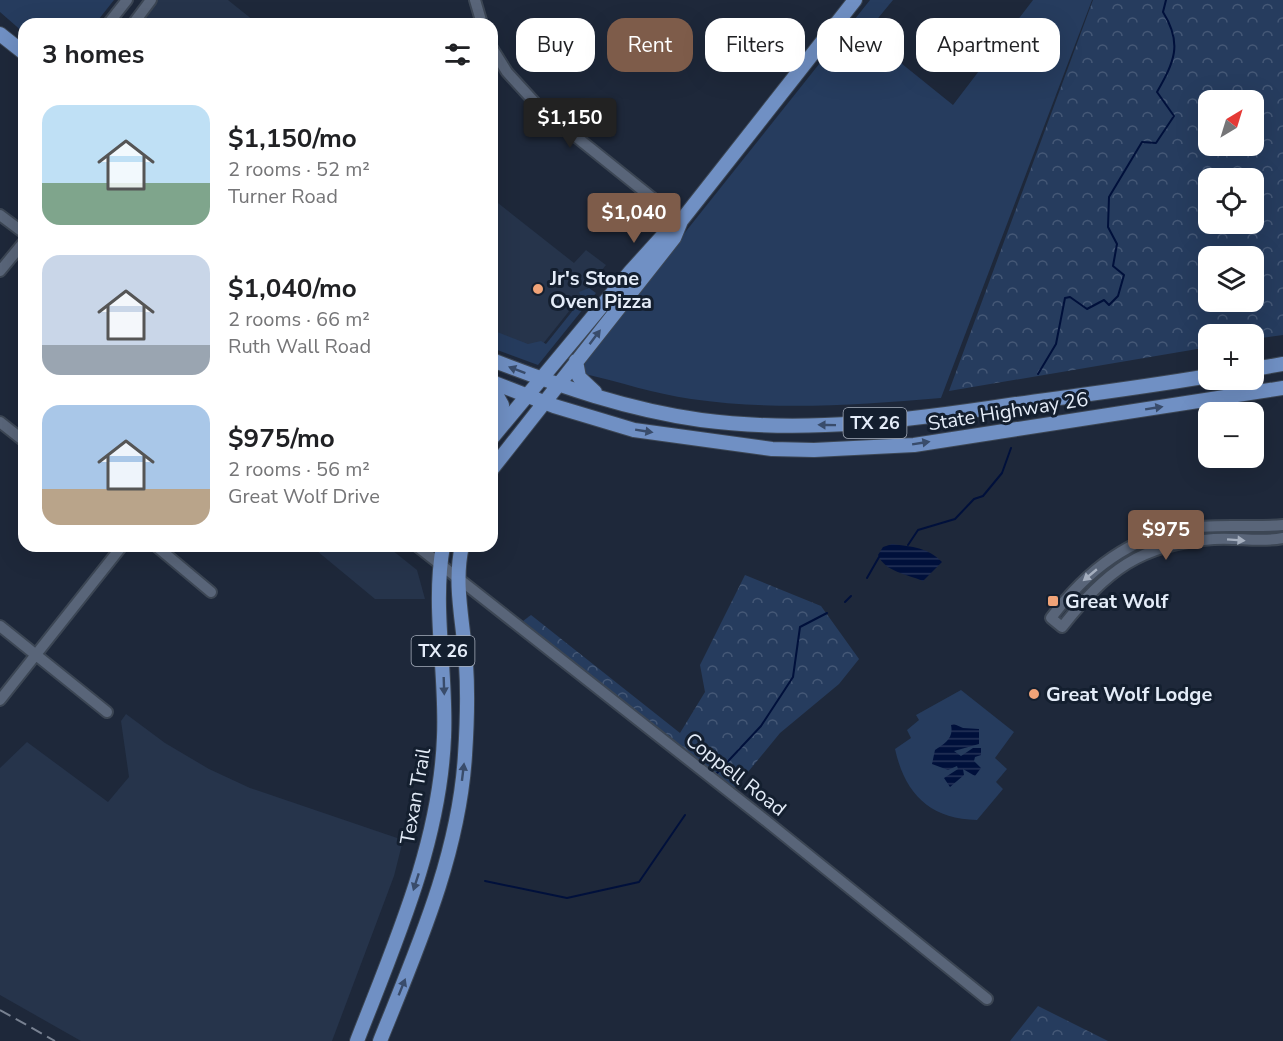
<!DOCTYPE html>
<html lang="en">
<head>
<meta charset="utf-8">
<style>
  :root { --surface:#fff; --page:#f2f2f2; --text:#202124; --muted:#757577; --accent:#7e5c4a }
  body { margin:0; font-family:"Nunito Sans",sans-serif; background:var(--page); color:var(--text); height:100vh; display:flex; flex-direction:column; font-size:22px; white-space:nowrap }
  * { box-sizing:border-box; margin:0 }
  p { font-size:20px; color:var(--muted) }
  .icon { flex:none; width:33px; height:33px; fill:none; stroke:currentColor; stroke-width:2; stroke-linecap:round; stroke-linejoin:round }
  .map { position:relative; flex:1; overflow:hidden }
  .details { position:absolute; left:18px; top:18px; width:480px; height:534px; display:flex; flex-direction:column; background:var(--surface); border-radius:18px; box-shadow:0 6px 24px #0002 }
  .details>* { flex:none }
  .banner { position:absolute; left:516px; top:18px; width:570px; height:54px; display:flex; gap:12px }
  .needle { width:39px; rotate:38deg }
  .tools { position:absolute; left:1198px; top:90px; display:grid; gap:12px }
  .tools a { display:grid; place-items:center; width:66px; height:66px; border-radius:12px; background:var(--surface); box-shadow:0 6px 24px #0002; font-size:30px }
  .price { position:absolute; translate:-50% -51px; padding:0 14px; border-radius:6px; background:var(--accent); color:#fff; font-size:20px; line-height:39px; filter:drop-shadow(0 2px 3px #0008) }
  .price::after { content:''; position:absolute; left:50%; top:36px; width:18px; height:14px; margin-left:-9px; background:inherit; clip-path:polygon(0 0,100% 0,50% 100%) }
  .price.current { background:#222; color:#fff }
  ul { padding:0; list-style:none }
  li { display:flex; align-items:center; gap:18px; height:150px; padding:0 24px }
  li span { display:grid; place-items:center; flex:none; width:168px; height:120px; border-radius:18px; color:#555 }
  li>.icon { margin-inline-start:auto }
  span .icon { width:72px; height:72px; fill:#fffc; stroke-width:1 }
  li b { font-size:26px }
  h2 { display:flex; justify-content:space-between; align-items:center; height:72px; padding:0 24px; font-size:26px }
  .chip { padding:0 21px; border-radius:18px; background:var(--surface); box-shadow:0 6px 24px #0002; font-size:21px; line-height:54px }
  .chip.current { background:var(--accent); color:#fff }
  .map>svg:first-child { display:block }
  .built { fill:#26344b }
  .grass { fill:#263c5e }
  .forest { fill:url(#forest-crowns); fill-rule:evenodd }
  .water { fill:url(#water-rules) }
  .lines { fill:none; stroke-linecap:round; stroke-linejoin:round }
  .stream { stroke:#00103b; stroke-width:2 }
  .minor-casing { stroke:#3c4654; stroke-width:14 }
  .major-casing { stroke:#3c4654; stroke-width:16 }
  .minor { stroke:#596579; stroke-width:10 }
  .major { stroke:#7090c4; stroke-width:14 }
  .rail { stroke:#788191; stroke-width:2; stroke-dasharray:12 6; stroke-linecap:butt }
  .oneway { fill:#394c6b }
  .oneway2 { fill:#a5afbf }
  .poi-dot { fill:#f0a378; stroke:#141f2f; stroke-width:2 }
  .labels { text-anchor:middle; stroke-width:6; stroke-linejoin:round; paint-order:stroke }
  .shield { fill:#141f2f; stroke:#a6aebc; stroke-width:1.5 }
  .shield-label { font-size:18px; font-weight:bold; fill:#e4ecf8 }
  .poi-label { font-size:20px; font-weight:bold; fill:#e4ecf8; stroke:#141f2f; text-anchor:start }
  .street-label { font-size:20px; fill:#e4ecf8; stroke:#141f2f }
</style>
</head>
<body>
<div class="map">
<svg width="1283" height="1041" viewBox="0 0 1283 1041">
  <defs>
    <pattern id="forest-crowns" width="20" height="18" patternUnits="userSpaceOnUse" patternTransform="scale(1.5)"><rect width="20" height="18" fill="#263c5e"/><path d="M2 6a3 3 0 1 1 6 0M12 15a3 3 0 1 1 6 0" fill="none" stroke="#455876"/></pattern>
    <pattern id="water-rules" width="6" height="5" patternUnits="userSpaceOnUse" patternTransform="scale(1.5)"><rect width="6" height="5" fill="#00103b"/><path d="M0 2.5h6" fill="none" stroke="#253358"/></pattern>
  </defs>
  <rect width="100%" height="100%" fill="#1e283a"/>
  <!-- built -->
  <path class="built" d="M152,0H228L258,24H133Z
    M498,203L574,263L586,250L606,265L530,360L492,345V208Z
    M311,546H387L417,570L425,599H375Z
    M126,714L165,743L209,769L250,788L403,840L394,876L332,1041H81L0,995V768L27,742L108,802L129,777L121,721Z"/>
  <!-- grass -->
  <path class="grass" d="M0,0H114L95,24H24V33L0,12Z
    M870,0H893L865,34L953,105L1033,0H1092L941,398C857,405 775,411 691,399C655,394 620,382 585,374V358Z
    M589,288L596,293L538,365L492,348V330L528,344L541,341L546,344L582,299L579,292Z
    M961,690L1014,732L995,758L1007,769L996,782L1003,789L977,820C930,819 905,794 895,749L911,738L907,730L919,720L916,715Z"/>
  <!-- forest -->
  <path class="forest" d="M1093,0H1283V335L1254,339V334H1209V347L949,391ZM1209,100H1254V146H1209ZM1209,178H1254V224H1209ZM1209,256H1254V302H1209Z
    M745,575L821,606L859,659L839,684L780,733L734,789L523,621L531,615L680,733L705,692L700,665Z
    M1038,1006L1108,1041H1010Z"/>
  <!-- water -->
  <path class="water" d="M892,544C913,547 927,547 942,562L923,581C907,574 885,572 878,555L883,547Z
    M954,724L963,728L979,729V744L954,751L961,756L973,748H981V755L975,757L974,761L981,768L975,776L963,769L964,775L950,787L944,778L958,769L957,766L948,770L932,764L935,750C944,744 954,739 951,725Z"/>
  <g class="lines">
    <!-- stream -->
    <path class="stream" d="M1038,374L1056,344L1065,298L1070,297L1087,309L1104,300L1109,305L1118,296L1124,275L1113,266L1117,244L1108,227L1109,197L1142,142L1156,143L1174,116L1157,92C1174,62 1183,44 1163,12L1166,0
      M908,545L918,530L955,519L974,499L983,496L1002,473L1011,448
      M867,578L879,557
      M845,602L851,596
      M717,773L761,726L793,677L800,627L827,613
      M485,881L567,898L639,882L685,815"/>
    <!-- minor casing -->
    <g class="minor-casing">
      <path id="minor" d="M475,0L482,24
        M108,24L127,0
        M133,24L151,0
        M492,48L507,72L539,107L681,221
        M0,215L24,233
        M0,271L24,242
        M0,422L24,441
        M1283,525C1250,528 1214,523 1181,529C1125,539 1084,574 1051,618L1062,627C1107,571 1139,544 1214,539C1237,537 1260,543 1283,538
        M156,546L211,592
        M417,546L765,820L987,999
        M0,626L107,712
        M0,700L122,546"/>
    </g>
    <!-- major casing -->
    <g class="major-casing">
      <path id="major" d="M0,34L24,53
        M492,360C559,386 629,410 701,420C806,434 912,420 1016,404C1081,395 1145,387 1209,376
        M576,361L579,377L595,392
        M1254,369L1283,364
        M492,382L554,406L634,430L772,449L814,450L914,445L1283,388
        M492,387L502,405L498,429
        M492,438L630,272L668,230L680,222
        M492,469L674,238L681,221L855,0
        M357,1041C395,943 440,843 444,737C447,674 432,608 443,546
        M380,1041C417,949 459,855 465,755C467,725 468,693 466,664C464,625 453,585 462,546"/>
    </g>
    <!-- minor -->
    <use href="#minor" class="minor"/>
    <!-- major -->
    <use href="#major" class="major"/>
    <!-- rail -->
    <path class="rail" d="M0,1010L55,1041"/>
  </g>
  <!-- one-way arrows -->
  <defs><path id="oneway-solid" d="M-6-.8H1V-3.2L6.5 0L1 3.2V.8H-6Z" transform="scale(1.5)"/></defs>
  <g class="oneway">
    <use href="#oneway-solid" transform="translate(595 337) rotate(-53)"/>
    <use href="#oneway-solid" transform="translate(517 370) rotate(-159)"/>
    <use href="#oneway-solid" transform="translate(1154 408) rotate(-9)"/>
    <use href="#oneway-solid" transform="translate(827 425) rotate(-179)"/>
    <use href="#oneway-solid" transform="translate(644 431) rotate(9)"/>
    <use href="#oneway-solid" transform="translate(921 443) rotate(-9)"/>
    <use href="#oneway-solid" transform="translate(444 686) rotate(88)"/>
    <use href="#oneway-solid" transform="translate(463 772) rotate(-83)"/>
    <use href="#oneway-solid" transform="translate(416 882) rotate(108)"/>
    <use href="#oneway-solid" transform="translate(402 987) rotate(-68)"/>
  </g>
  <g class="oneway2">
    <use href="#oneway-solid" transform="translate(1236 540) rotate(4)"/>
    <use href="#oneway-solid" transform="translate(1090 575) rotate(140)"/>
  </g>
  <!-- markers -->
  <g class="poi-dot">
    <circle cx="538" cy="289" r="6"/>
    <rect x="1047" y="595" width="12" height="12" rx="3"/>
    <circle cx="1034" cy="694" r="6"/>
  </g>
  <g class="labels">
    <!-- shield labels -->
    <g class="shield">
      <rect x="843.5" y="408" width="63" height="30" rx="4.5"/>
      <rect x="411.5" y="636" width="63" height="30" rx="4.5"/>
    </g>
    <g class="shield-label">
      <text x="875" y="429">TX 26</text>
      <text x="443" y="657">TX 26</text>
    </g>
    <!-- poi labels -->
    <g class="poi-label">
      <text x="550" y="285">Jr's Stone<tspan x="550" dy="23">Oven Pizza</tspan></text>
      <text x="1065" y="608">Great Wolf</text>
      <text x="1046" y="701">Great Wolf Lodge</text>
    </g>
    <!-- street labels -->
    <g class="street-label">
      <text transform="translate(1008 411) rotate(-9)" y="7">State Highway 26</text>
      <text transform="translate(736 774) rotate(38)" y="7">Coppell Road</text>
      <text transform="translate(415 796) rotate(-80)" y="7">Texan Trail</text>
    </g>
  </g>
</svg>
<div class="tools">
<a><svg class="needle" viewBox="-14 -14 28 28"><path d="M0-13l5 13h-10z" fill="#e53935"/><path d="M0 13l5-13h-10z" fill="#757577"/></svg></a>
<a><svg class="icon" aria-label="locate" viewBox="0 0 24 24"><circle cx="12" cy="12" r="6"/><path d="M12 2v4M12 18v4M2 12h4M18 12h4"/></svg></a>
<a><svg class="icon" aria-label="layers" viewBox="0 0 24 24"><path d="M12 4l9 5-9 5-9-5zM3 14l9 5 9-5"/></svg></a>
<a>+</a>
<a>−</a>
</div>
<b class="price current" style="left:570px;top:149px">$1,150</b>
<b class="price" style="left:634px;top:244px">$1,040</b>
<b class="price" style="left:1166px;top:561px">$975</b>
<div class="banner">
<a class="chip">Buy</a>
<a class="chip current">Rent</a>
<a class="chip">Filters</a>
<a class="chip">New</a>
<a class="chip">Apartment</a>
</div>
<section class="details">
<h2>3 homes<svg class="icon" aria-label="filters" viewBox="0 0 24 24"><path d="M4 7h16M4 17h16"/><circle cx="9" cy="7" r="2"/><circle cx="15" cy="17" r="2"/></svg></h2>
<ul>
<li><span style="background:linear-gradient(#bfe0f5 65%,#7fa58c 0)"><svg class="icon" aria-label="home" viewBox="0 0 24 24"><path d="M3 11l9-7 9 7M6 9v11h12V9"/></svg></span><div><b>$1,150/mo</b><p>2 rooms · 52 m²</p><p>Turner Road</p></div></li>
<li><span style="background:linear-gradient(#c9d6e8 75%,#9aa5b1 0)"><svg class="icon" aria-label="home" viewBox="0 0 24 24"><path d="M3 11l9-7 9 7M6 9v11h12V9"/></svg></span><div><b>$1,040/mo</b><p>2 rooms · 66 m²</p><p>Ruth Wall Road</p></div></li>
<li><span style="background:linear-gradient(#a9c7e8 70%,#b9a48a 0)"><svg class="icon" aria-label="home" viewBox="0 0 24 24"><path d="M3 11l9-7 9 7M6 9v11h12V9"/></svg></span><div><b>$975/mo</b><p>2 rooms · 56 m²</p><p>Great Wolf Drive</p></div></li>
</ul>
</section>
</div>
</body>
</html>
